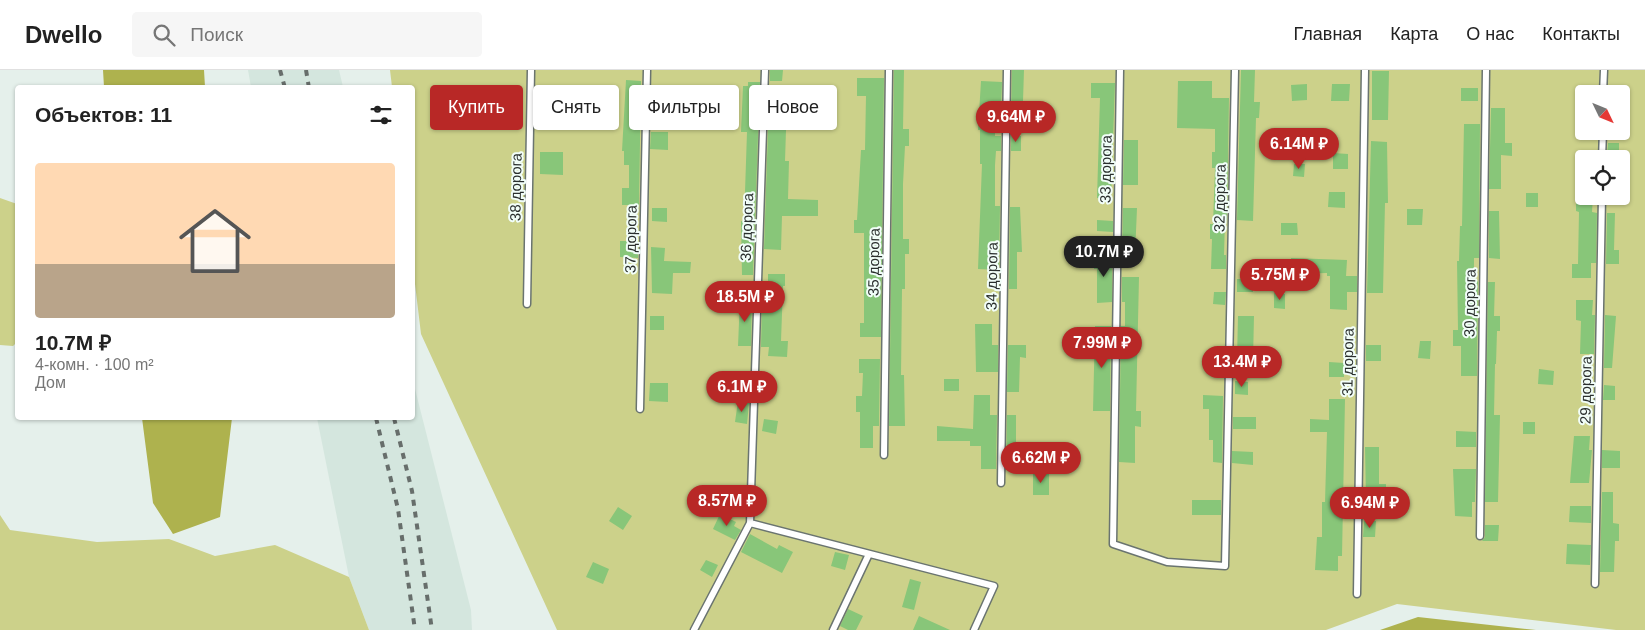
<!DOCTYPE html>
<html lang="ru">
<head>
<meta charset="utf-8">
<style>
  :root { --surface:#fff; --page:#f6f6f6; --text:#222; --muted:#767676; --line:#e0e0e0; --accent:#b82826 }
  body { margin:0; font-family:Arial,sans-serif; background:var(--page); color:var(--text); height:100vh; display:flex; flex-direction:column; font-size:19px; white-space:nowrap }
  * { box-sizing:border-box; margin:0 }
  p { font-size:16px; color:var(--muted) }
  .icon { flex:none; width:28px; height:28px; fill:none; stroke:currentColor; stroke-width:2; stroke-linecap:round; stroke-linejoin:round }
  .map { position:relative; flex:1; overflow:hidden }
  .details { position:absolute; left:15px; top:15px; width:400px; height:335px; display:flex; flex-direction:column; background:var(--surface); border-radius:5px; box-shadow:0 1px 4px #0004 }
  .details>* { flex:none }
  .hud { position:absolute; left:430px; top:15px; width:475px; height:45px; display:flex; gap:10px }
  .needle { width:32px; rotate:133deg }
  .fabs { position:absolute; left:1575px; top:15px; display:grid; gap:10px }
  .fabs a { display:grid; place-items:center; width:55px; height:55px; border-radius:5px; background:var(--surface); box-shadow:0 1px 4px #0004; font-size:25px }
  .price { position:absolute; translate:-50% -42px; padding:0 11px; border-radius:18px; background:var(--accent); color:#fff; font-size:16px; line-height:32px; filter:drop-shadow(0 1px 2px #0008) }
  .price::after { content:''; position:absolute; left:50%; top:30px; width:15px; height:11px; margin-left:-8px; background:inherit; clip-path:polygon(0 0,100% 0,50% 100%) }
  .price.active { background:#222; color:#fff }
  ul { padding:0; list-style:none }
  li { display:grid; align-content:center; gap:10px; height:265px; padding:0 20px }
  li span { display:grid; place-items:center; height:155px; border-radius:5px; color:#555 }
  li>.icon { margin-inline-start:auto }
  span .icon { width:90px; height:90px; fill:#fffc; stroke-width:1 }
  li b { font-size:21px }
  h2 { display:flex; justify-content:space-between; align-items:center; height:60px; padding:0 20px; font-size:21px }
  .pill { padding:0 18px; border-radius:5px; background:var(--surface); box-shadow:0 1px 4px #0004; font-size:18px; line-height:45px }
  .pill.active { background:var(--accent); color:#fff }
  header { display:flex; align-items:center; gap:30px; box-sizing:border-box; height:70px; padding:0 25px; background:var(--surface); border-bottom:1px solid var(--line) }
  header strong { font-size:24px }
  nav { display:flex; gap:28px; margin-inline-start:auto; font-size:18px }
  .search { width:350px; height:45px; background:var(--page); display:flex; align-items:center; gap:12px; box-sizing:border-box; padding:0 18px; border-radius:5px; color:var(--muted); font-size:19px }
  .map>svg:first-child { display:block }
  .built { fill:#d4e6de }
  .green { fill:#ccd18a; fill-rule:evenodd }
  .forest { fill:#aeb24e }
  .building { fill:#88c679 }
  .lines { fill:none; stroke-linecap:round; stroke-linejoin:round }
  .lane-casing { stroke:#6a7470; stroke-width:9 }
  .lane { stroke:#fff; stroke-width:6 }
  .rail { stroke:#676e6b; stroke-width:4; stroke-dasharray:6 6; stroke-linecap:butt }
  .labels { text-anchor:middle; stroke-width:4; stroke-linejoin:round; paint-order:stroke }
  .street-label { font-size:15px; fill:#2a2f2d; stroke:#f2fef9 }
</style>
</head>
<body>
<header>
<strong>Dwello</strong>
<div class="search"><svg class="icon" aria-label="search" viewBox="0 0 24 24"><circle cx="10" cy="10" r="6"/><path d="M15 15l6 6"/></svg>Поиск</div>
<nav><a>Главная</a><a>Карта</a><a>О нас</a><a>Контакты</a></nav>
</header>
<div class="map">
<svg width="1645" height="560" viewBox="0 0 1645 560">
  <rect width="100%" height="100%" fill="#e5f0eb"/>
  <!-- built -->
  <path class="built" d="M248,0H339L343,17H251Z
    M413,311L471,540L472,560H369L349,507L317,348H412Z"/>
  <!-- green -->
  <path class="green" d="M390,0H1645V560H1616L1397,534L1326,560H557L421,264L412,189V18L392,17ZM1584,24H1621V61H1584ZM1584,89H1621V126H1584Z
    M0,128L17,134L18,271L13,276L0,275Z
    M0,445L10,460L97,472L169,469L215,486L275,475L349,507L369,560H0Z"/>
  <!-- forest -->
  <path class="forest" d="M103,0H204L205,17H104Z
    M142,348H232L220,447L173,464L153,433Z
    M1418,547L1536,560H1380Z"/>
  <!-- building -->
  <path class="building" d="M770,0H783L782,11H770Z
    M894,0H904L903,59H909V76H905L903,114V169H909V184H905V219H902L901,305H904L905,356H889Z
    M1012,0H1024L1023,31H1026V45L1011,44Z
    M1241,0H1255L1254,32H1260L1259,48H1256L1253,151L1237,150Z
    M1372,1H1389L1388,50H1372Z
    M857,8H884L881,267H860V253H864V163H854V150H857L861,80H865L866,26H857Z
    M626,10L641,11L639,135H622V118H629V95H624V81H622Z
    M981,11L1002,12L1001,44H995V66H1001V81H996L995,95V136H1000L999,200L978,199L982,94H980V60H978Z
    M1178,11H1212V28H1229L1227,150H1225L1224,185H1226V199H1211L1212,169H1210V154H1213L1215,98H1212V82H1215V59L1177,58Z
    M748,12H760L753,205H742L741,151L744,152L747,62H741L743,16H748Z
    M1091,13H1115L1111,129L1097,128L1100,28H1091Z
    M1307,14V30L1292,31L1291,15Z
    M1332,14H1350L1349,31H1331Z
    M1461,18H1478V31H1461Z
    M1491,38H1505V73H1512V86L1501,85V119H1489Z
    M1464,54H1480L1479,188H1474V211H1478L1477,306H1461V276H1453V260H1458L1457,191H1459L1460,156H1462Z
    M768,60H786L785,91H789L788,129L818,130V146H782L781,180L764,179Z
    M651,62H668V80L650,79Z
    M1011,66H1021V81H1011Z
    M1124,70H1138V115H1123Z
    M1371,71L1387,72L1388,133H1385L1383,223H1367Z
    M1608,73H1619V87H1607Z
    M540,82H563V105L540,104Z
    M1333,83L1348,84V99H1333Z
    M1294,94H1305L1304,107L1293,106Z
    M1329,122H1345V138L1328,137Z
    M1526,123H1538V137H1526Z
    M1576,126H1593L1592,142L1597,143L1596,193H1591V208H1572V194H1578L1579,142L1576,141Z
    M1010,137H1020L1022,182H1017V219H1009Z
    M652,138H667V152L652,151Z
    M1123,138H1137L1135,185H1122Z
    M1407,139H1423L1422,155H1407Z
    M1489,141H1499L1500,189L1489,188Z
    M1607,143H1615L1614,180H1619V194H1606Z
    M1097,150L1113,151V162L1097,161Z
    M1281,153H1297L1298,165H1281Z
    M620,171H638V188L620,187Z
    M651,177L665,178L664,191L691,192L690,203H673L672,224L652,223Z
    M1094,184L1112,185V232L1097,233V199H1094Z
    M1291,188L1347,190L1346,206H1357V222H1347V240L1330,239V206H1327V203L1292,204Z
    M768,204H785V216H783L781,271H788L787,287L768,286L769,277H761L762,229H768Z
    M1122,207H1139L1136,341H1141V357L1135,356V393L1119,392L1121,256H1125V232H1122Z
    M1237,209H1253V222H1237Z
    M1488,212H1495L1494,246H1500V261H1497L1496,294H1495L1494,345H1500L1498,432H1485Z
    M1214,222H1226L1225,235L1213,234Z
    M1274,223L1285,224V239L1274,238Z
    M740,228L752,229L751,276H738Z
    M1576,230H1593L1592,245H1595L1594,284H1580L1581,251L1576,250Z
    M1605,245L1616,246L1612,298H1604Z
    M650,246H664V260H650Z
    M1238,246H1254L1253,290L1237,289Z
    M975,254H992V275H998V302H976Z
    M1095,256H1111L1110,341H1093Z
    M1420,271H1431L1430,289L1418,288Z
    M1008,275H1026V288L1020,287L1019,322H1007Z
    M1366,275H1381V291H1366Z
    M859,289H880L879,356H873V378H860V342H856V326H862L863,303H859Z
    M1329,292L1344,293V307H1329Z
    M1539,299L1554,301L1553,315L1538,314Z
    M944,309H959V321H944Z
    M1235,311L1248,312V325L1235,324Z
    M650,313H668V332L649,331Z
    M1604,315L1615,316V330H1603Z
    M974,325H990V345H997L996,399H981V376H970V371H937V356L973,359Z
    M1203,325L1223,326L1222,393L1213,392V370H1209V339H1203Z
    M1329,329H1345L1342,486H1338V501L1315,500L1317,467H1322V432H1325L1327,362H1310V349L1329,350Z
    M738,331L749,333L747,354L735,352Z
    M1007,345H1016V378H1023V399H1006Z
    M1233,347H1256V359H1233Z
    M764,349L778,351L776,364L762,361Z
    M1523,352H1535V364H1523Z
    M1456,361L1476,362V377H1456Z
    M1574,366H1590L1589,380H1592L1589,413H1570Z
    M1365,377H1379V414H1386V431H1366Z
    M1602,380L1620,381V398H1602Z
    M1232,381L1253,382V395L1232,393Z
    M1453,399H1476L1475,432H1472V447L1455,446Z
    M1033,402H1049V425H1033Z
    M1602,422H1613V453L1619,454V471H1615L1614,502H1600Z
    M1192,430H1221V445H1192Z
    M1570,436H1591V453L1569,452Z
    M618,437L632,446L623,460L609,451Z
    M720,444L736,452L734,456L741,460L735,470L713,459Z
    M1364,451H1376L1375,467H1363Z
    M1485,455H1499L1498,471H1482L1485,467Z
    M750,464L777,479L779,475L793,482L782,503L741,482Z
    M1567,474L1591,475L1590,495L1566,494Z
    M835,482L849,485L845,500L831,496Z
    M706,490L718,495L712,507L700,500Z
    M593,492L609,499L603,514L586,507Z
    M910,509L921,512L914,540L902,537Z
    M848,539L863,546L856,560H848L840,556Z
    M919,546L950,560H913Z"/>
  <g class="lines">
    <!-- lane casing -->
    <g class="lane-casing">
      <path id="lane" d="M1120,0L1113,474L1167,492L1225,496L1235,0
        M1603,24L1604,0
        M1602,89L1603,61
        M527,234L531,0
        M640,339L647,0
        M884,385L889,0
        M1001,413L1007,0
        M750,453L994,516L974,560
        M1480,466L1486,0
        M1595,514L1602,126
        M1357,524L1365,0
        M694,560L750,453L765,0
        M833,560L869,484"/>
    </g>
    <!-- lane -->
    <use href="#lane" class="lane"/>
    <!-- rail -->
    <path class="rail" d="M280,0L285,18
      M306,0L309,18
      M376,348L398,439L415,560
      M394,348L412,421L432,560"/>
  </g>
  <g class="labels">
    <!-- street labels -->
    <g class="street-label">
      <text transform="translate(1106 99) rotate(-89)" y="5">33 дорога</text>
      <text transform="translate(516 117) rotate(-89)" y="5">38 дорога</text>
      <text transform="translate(1220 128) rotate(-89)" y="5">32 дорога</text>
      <text transform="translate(747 157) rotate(-88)" y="5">36 дорога</text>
      <text transform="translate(631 169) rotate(-89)" y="5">37 дорога</text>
      <text transform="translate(874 192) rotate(-89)" y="5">35 дорога</text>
      <text transform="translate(992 206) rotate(-89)" y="5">34 дорога</text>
      <text transform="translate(1470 233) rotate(-89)" y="5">30 дорога</text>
      <text transform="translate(1348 292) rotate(-89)" y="5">31 дорога</text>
      <text transform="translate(1586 320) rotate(-89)" y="5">29 дорога</text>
    </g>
  </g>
</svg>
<div class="fabs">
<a><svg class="needle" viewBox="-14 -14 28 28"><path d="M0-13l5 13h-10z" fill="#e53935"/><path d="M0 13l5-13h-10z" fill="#767676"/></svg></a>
<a><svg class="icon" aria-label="locate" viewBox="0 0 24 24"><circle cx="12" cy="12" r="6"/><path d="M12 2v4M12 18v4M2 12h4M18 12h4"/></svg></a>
</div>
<b class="price" style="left:1016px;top:73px">9.64M ₽</b>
<b class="price" style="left:1299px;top:100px">6.14M ₽</b>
<b class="price active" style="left:1104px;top:208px">10.7M ₽</b>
<b class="price" style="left:1280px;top:231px">5.75M ₽</b>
<b class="price" style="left:745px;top:253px">18.5M ₽</b>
<b class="price" style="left:1102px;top:299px">7.99M ₽</b>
<b class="price" style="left:1242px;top:318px">13.4M ₽</b>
<b class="price" style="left:742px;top:343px">6.1M ₽</b>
<b class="price" style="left:1041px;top:414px">6.62M ₽</b>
<b class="price" style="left:727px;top:457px">8.57M ₽</b>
<b class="price" style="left:1370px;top:459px">6.94M ₽</b>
<div class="hud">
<a class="pill active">Купить</a>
<a class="pill">Снять</a>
<a class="pill">Фильтры</a>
<a class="pill">Новое</a>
</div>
<section class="details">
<h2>Объектов: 11<svg class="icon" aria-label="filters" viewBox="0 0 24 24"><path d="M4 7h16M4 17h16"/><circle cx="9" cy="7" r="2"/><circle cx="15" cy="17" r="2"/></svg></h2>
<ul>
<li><span style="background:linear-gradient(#ffd9b3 65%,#b9a48a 0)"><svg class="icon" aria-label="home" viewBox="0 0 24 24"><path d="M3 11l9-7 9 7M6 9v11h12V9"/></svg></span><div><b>10.7M ₽</b><p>4-комн. · 100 m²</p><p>Дом</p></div></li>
</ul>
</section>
</div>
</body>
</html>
